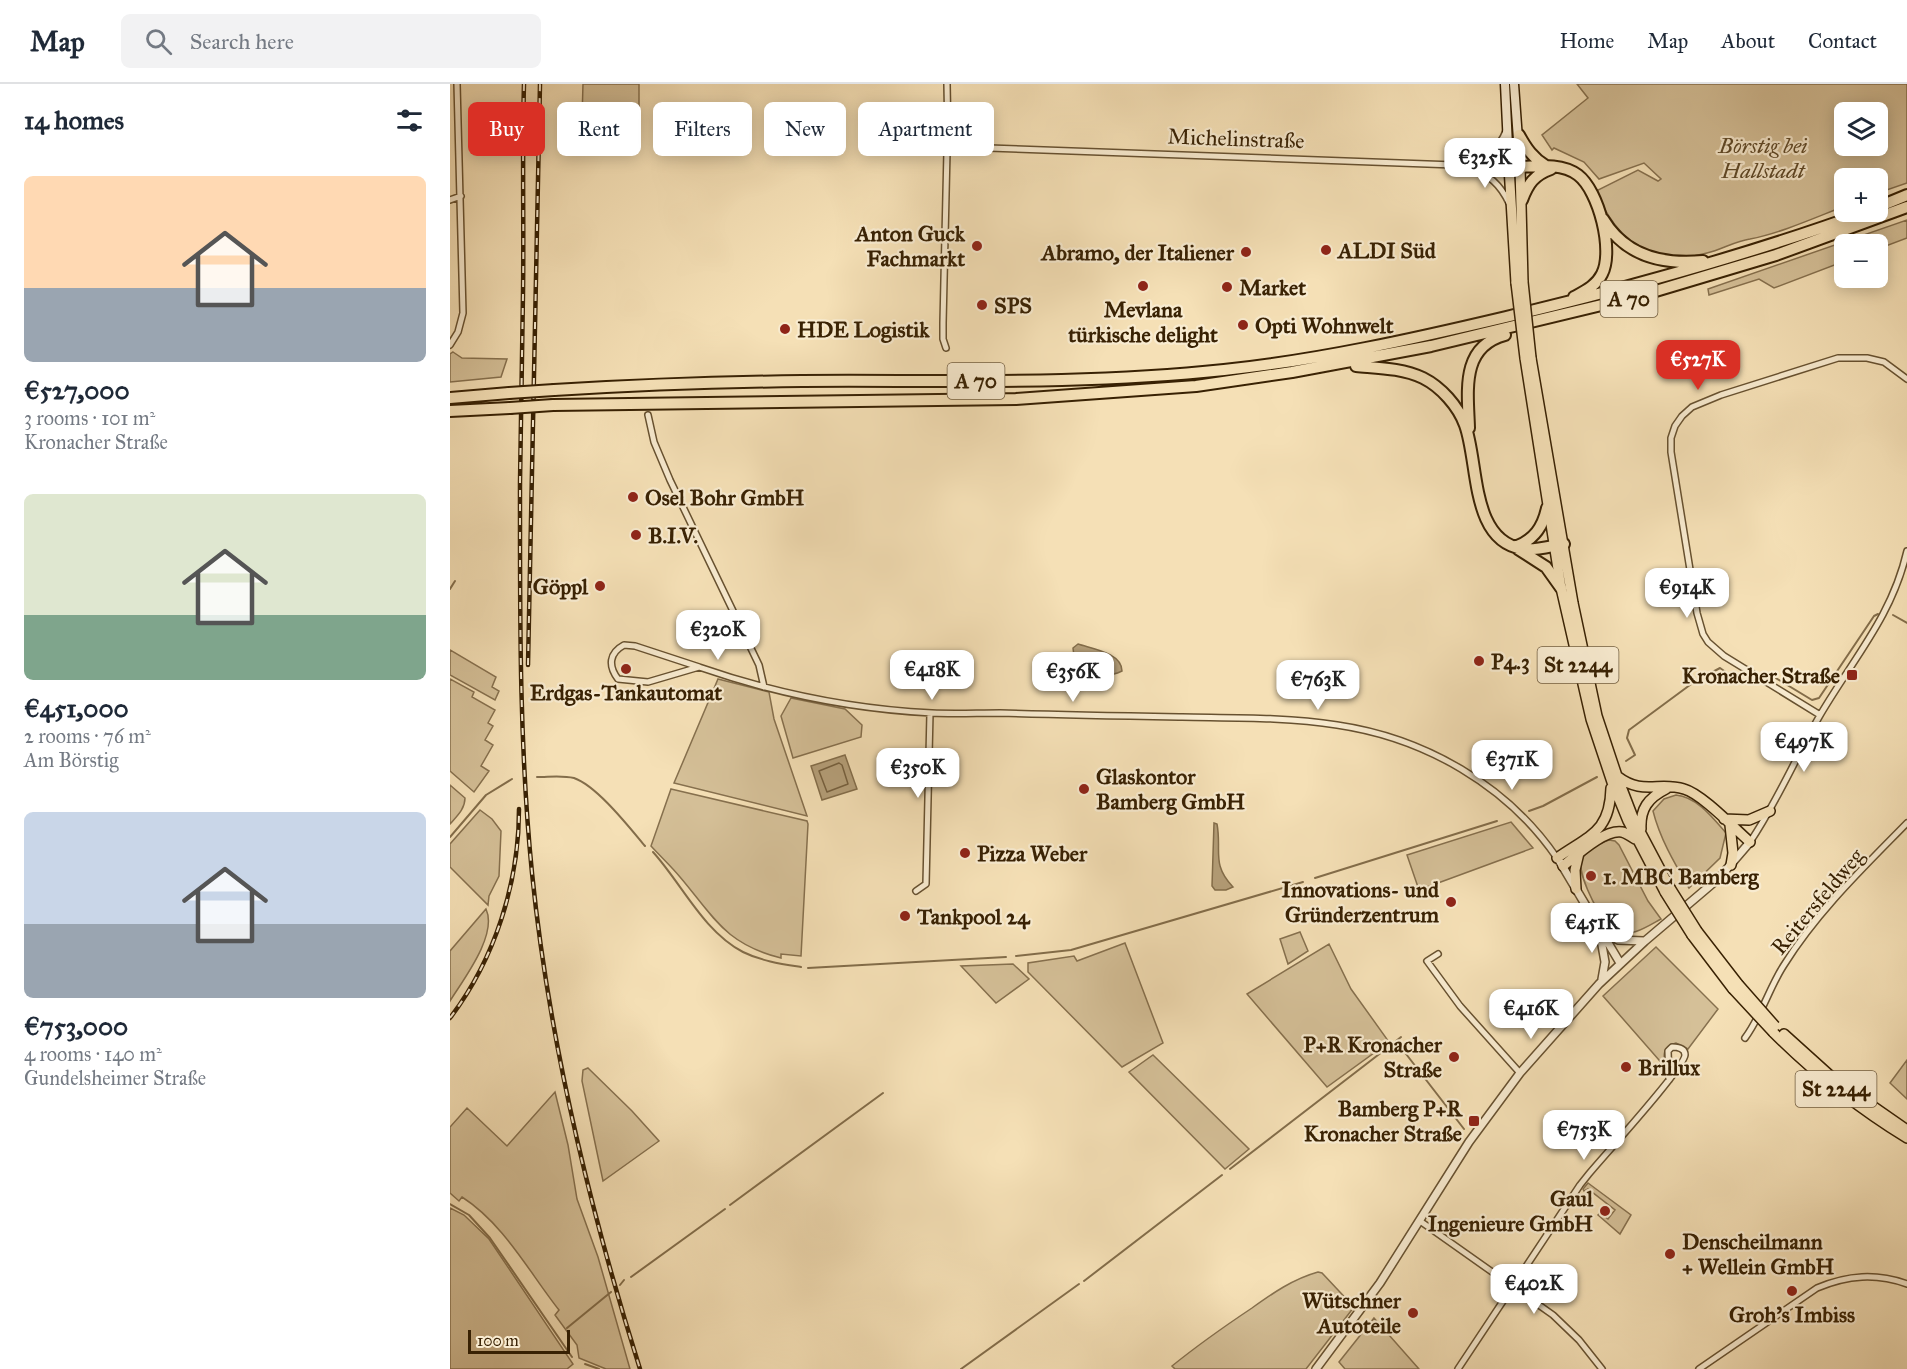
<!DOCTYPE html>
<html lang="en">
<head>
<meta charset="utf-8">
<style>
  :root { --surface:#fff; --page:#f2f2f3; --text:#1f2937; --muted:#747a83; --line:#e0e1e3; --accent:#d93025 }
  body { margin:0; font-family:"IM FELL Great Primer",serif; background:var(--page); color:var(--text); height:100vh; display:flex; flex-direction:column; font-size:22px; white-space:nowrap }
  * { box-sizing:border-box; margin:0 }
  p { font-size:20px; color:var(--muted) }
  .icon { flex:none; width:33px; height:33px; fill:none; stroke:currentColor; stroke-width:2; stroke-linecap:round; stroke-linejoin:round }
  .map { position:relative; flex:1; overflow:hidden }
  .side { display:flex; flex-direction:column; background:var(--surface); width:450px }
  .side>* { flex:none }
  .banner { position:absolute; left:18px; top:18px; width:570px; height:54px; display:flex; gap:12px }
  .tools { position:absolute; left:1384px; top:18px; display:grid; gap:12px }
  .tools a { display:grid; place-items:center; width:54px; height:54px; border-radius:9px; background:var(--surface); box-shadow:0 3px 15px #0003; font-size:30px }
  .scale { position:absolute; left:18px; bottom:15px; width:102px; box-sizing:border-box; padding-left:6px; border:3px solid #382103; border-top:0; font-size:16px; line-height:21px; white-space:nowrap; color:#382103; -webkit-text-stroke:4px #f8ebd0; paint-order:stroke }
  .price { position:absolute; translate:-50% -51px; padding:0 14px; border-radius:12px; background:#fff; color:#222; font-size:20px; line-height:39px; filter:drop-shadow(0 2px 3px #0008) }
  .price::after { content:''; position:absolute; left:50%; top:36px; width:18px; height:14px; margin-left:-9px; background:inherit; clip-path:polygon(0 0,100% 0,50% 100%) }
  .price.selected { background:var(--accent); color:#fff }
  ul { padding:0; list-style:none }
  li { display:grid; align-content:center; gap:12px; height:318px; padding:0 24px }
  li span { display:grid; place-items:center; height:186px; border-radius:9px; color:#555 }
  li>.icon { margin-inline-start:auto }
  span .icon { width:108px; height:108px; fill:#fffc; stroke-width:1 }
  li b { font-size:26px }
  h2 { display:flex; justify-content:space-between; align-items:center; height:72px; padding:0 24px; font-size:26px }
  .tag { padding:0 21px; border-radius:9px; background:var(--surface); box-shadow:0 3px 15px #0003; font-size:21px; line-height:54px }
  .tag.selected { background:var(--accent); color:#fff }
  header { display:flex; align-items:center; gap:36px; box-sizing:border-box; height:84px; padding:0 30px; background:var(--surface); border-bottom:2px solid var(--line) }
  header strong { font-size:28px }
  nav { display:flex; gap:33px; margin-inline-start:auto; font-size:21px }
  .search { width:420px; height:54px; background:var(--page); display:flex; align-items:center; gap:15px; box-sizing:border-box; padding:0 21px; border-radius:9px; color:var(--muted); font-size:22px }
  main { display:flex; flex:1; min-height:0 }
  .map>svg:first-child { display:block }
  .green { fill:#d5c098; stroke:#86704e; stroke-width:1.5; fill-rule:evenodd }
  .water { fill:#b59f79; stroke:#836d4a; stroke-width:1.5 }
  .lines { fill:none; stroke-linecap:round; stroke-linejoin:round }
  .shore { stroke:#76603e; stroke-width:1.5 }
  .stream { stroke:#836d4a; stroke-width:2 }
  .minor-casing { stroke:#675130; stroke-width:8 }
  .tertiary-casing { stroke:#675130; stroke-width:10 }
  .secondary-casing { stroke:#382103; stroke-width:11 }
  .primary-casing { stroke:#382103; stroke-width:12 }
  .motorway-casing { stroke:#382103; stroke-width:14 }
  .minor { stroke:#f8ebd0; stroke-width:5 }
  .tertiary { stroke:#f8ebd0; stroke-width:7 }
  .secondary { stroke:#f8ebd0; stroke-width:8 }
  .primary { stroke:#f5e0b6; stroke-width:9 }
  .motorway { stroke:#f5e0b6; stroke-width:10 }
  .rail-casing { stroke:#382103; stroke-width:4.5 }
  .rail { stroke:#f8ebd0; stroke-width:2; stroke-dasharray:7; stroke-linecap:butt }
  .primary-bridge-casing { stroke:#382103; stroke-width:12; stroke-linecap:butt }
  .motorway-bridge-casing { stroke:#382103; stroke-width:14; stroke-linecap:butt }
  .primary-bridge { stroke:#f5e0b6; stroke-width:9 }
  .motorway-bridge { stroke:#f5e0b6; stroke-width:10 }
  .poi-dot { fill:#8f2418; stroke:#f8ebd0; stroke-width:2 }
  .labels { text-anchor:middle; stroke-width:4.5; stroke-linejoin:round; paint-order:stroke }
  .shield { fill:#f8ebd0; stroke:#725e40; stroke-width:1.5 }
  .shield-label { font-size:21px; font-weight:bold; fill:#382103 }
  .street-label { font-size:22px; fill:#382103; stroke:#f8ebd0 }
  .park-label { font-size:22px; font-style:italic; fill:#5f4928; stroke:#f8ebd0 }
  .poi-label { font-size:22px; font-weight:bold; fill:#382103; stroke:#f8ebd0; text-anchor:start }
</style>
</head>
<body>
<header>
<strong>Map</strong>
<div class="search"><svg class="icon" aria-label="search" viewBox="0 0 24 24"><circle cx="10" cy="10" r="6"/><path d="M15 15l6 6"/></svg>Search here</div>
<nav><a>Home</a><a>Map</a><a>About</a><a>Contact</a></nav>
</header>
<main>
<section class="side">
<h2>14 homes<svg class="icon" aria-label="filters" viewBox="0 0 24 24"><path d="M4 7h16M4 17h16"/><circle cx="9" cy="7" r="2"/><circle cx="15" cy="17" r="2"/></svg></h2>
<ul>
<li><span style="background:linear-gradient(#ffd9b3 60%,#9aa5b1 0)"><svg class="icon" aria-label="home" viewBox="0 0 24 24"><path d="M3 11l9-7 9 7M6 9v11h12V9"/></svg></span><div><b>€527,000</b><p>3 rooms · 101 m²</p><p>Kronacher Straße</p></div></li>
<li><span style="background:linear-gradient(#dfe7d0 65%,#7fa58c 0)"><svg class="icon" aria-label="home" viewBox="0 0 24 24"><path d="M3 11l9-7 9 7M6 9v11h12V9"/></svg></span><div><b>€451,000</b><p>2 rooms · 76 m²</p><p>Am Börstig</p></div></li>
<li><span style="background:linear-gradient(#c9d6e8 60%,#9aa5b1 0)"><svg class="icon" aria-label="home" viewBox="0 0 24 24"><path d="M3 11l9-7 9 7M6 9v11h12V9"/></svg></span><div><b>€753,000</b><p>4 rooms · 140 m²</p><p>Gundelsheimer Straße</p></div></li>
</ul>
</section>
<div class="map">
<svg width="1457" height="1285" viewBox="0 0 1457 1285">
  <rect width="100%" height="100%" fill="#f5e0b6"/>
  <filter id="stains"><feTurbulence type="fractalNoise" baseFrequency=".00333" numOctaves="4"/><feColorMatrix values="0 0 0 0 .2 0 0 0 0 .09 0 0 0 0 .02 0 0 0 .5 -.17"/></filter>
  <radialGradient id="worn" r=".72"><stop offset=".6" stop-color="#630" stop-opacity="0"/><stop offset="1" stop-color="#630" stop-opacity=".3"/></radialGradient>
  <!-- green -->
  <path class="green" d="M133,0H189V49H124V43L132,35Z
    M1127,0H1457V99L1428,109V94H1395V122C1364,134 1331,149 1300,155C1285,157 1271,166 1257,169C1202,184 1166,156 1146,107L1188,86L1208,97L1211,95L1194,79L1149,95L1134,78L1104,64L1102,66L1092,51L1138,14ZM1395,28H1428V62H1395Z
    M1457,136V154L1428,165V160H1395V177L1324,204L1309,195L1259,211L1258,205Z
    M3,268L12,274L57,275L51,293L0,298V270Z
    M0,566L46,593L42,603L49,607L45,616L0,591Z
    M0,595L24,608L22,613L45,626L38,639L43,642L35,656L43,661L31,682L39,687L24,708L0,687Z
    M268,595L319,608L324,635L357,732L224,699Z
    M341,614L395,625L412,641L411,653L343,674L331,632Z
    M0,701L15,714C15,725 7,732 0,740Z
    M221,705L357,737L358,740L351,872L331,870V874C275,860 264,833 230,793C221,782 211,773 201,762Z
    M1226,711C1247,713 1263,734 1276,749L1270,774L1239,804C1225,780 1210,755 1203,727L1214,715Z
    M30,726L42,735L51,747L49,792L39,812L38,821L0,783V760Z
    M1061,738L1083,764L969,806L957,771Z
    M1159,756L1165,757L1169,761L1198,817L1211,835C1198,842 1181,854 1166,848C1153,843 1128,792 1131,778C1134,767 1149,759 1159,756Z
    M36,825C48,851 13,896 0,917V867Z
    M850,848L858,867L838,880L830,855Z
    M675,859L713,959L672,983L578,888V879L624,872L627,877Z
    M879,860L901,905L939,958L877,1003L797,910Z
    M1206,863L1268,925L1238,965L1226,959C1212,962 1213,972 1216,984L1153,912Z
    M563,880L579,895L546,919L511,882Z
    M703,971L799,1065L775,1085L679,988Z
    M1457,976V1015L1440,999Z
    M138,984L182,1027L209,1057L153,1097L132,997L133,986Z
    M105,1008L118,1061L127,1115L148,1173L180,1285H156L129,1274L127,1261L105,1231L109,1226C79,1188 54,1140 12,1113L9,1117L0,1109V1043L17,1024L57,1062Z
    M1138,1099L1181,1131L1170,1150L1148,1131L1150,1129L1158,1135L1165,1126L1138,1105L1134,1107L1133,1105Z
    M0,1124L14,1131L39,1155L123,1280L117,1285H0Z
    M868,1188L872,1189L904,1223L856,1285H725L722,1282C748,1261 775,1242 802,1224C823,1209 843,1195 868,1188Z
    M924,1234L969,1285H895L889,1278Z"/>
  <!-- water -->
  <path class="water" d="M628,560C643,565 672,569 672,587C661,593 637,593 626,588L623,564Z
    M395,671L407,705L372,716L361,682Z
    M764,739L767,740C772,767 761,780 783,803L776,806H765L762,802Z"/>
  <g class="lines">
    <!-- shore -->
    <path class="shore" d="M630,569L660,578L662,582L659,584H633L630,581Z
      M389,679L392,681L398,700L377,708L369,687Z"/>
    <!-- stream -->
    <path class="stream" d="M0,505L5,497
      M1443,531L1457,539
      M1319,590L1362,616L1369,614L1424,532L1428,530
      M1176,677L1185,671L1177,654L1179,646L1244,598L1270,584L1291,599H1296
      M87,693C99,693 112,691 124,694C147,702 179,743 195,762
      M1079,727L1093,722L1147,693
      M0,753L36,711L62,695
      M203,768C232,800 253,847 293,868C311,877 332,880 351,883
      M865,794L1047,737
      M566,872L621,866L853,798
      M358,884L556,873
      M951,953L946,957L1014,1045
      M780,1085L941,961
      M0,1120L19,1131L40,1154L122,1273
      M280,1121L433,1009
      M181,1193L275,1125
      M634,1197L772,1091
      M170,1201L174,1196
      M117,1244L161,1208
      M135,1280L149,1285
      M511,1285L629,1200"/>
    <!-- minor casing -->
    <g class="minor-casing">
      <path id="minor" d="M497,0L498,54L502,59L510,63L1059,83
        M1018,81C1035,73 1049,66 1056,47
        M1021,84C1039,91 1050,100 1059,119
        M0,116L11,112
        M0,261L8,248L13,229L7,0
        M496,264L493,255V239L497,67L502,59
        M198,331L204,358L220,396L309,581L314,603
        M174,561L185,562L249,583L198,598L168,595C158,582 159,569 174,561Z
        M249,583C324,609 403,625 482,629C504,630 527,629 550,629C611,631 672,632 732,633C784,634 836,633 887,641C975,654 1057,701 1107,774
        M1370,631L1274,572L1258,558L1253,550L1247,529L1221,368V354L1225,342L1232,332L1242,323L1271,311L1388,274H1417L1434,278L1457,295
        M1300,758C1327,718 1345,675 1369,633C1402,576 1442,533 1457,467
        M466,807L476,800L480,629
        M988,870L977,877L1010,922L1070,989
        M1295,954C1312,931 1319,904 1334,881C1367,828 1414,783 1457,739
        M970,1137L1103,1231L1129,1256L1152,1285
        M1008,1285L1130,1101L1138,1091C1151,1075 1235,983 1235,971C1235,964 1228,963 1222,963L1218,967L1219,996
        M1249,1285L1367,1204C1398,1191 1426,1189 1457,1200"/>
    </g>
    <!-- tertiary casing -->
    <g class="tertiary-casing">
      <path id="tertiary" d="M1110,778L1170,879
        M1151,846L1168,856L1194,857
        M1150,850L1155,878L1152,895
        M866,1285L930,1199L1019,1058L1070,989L1149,900L1195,857L1269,794L1300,758"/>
    </g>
    <!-- secondary casing -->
    <g class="secondary-casing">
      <path id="secondary" d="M1055,0L1059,83
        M1064,0L1070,83"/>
    </g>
    <!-- primary casing -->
    <g class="primary-casing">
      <path id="primary" d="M1066,199L1059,83H1070L1073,198
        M1075,274L1111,504L1141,635L1162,698L1178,737L1215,808
        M1081,274L1123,519L1147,632L1167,692L1184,736L1220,804
        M1167,692C1193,712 1208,697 1234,705C1252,710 1284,744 1300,758
        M1274,735L1299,736L1320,727
        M1280,741L1283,769L1281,781
        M1191,745C1190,725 1198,714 1216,705
        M1107,774C1140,751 1160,748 1161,704
        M1113,782C1126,772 1154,745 1172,748C1177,749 1181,753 1185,755
        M1126,805L1125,786L1129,769
        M1247,847L1288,900
        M1242,851L1283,905
        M1323,948C1363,988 1408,1024 1457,1054
        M1334,950L1385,996L1457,1046"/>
    </g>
    <!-- motorway casing -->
    <g class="motorway-casing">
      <path id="motorway" d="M1069,51C1076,64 1083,74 1096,82
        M1070,83C1089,82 1112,79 1128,91C1149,107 1164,167 1152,190C1146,202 1135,207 1124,213
        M1072,116C1078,100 1084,91 1101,85
        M1428,123L1457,111
        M1153,135C1175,172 1212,181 1253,177
        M906,282C928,284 952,284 973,294C991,303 1008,322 1015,341C1029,379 1020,457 1073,465C1086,467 1101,462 1114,460
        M104,306C187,301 269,298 352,297C492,296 634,301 774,286C869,276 963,255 1056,233C1178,204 1298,171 1416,128
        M0,314L59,309
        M103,321L566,315L746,302L842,288L981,262L1189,212L1326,171L1457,123
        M0,327L60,324
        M1019,344C1018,308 1010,263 1055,251
        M1065,463C1084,456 1093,443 1097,424
        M1068,465L1096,483L1111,504"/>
    </g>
    <!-- minor -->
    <use href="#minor" class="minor"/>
    <!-- tertiary -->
    <use href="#tertiary" class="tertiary"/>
    <!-- secondary -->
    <use href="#secondary" class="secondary"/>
    <!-- primary -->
    <use href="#primary" class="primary"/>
    <!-- motorway -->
    <use href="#motorway" class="motorway"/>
    <!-- rail casing -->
    <g class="rail-casing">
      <path id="rail" d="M74,0C72,70 74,139 73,209C72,272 71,335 70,398C70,529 69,659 82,789C99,958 139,1123 190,1285
        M78,581L90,0
        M0,934C45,875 69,799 69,725"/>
    </g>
    <!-- rail -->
    <use href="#rail" class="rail"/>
    <!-- primary-bridge casing -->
    <g class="primary-bridge-casing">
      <path id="primary-bridge" d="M1073,198L1081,274
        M1066,199L1075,274
        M1220,804L1247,847
        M1215,808L1242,851
        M1288,900L1325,942
        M1283,905L1323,948"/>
    </g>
    <!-- motorway-bridge casing -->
    <g class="motorway-bridge-casing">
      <path id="motorway-bridge" d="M59,309L104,306
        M60,324L103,321"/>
    </g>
    <!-- primary-bridge -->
    <use href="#primary-bridge" class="primary-bridge"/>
    <!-- motorway-bridge -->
    <use href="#motorway-bridge" class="motorway-bridge"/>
  </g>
  <!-- markers -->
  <g class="poi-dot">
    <circle cx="527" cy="162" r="6"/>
    <circle cx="876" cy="166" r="6"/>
    <circle cx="796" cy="168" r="6"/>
    <circle cx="693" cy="202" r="6"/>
    <circle cx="777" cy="203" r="6"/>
    <circle cx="532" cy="221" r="6"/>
    <circle cx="793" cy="241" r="6"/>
    <circle cx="335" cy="245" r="6"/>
    <circle cx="183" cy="413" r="6"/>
    <circle cx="186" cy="451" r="6"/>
    <circle cx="150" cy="502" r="6"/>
    <circle cx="1029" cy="577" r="6"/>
    <circle cx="176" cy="585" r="6"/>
    <rect x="1396" y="585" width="12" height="12" rx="3"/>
    <circle cx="634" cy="705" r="6"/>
    <circle cx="515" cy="769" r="6"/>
    <circle cx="1141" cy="792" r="6"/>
    <circle cx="1001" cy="818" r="6"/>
    <circle cx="455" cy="832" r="6"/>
    <circle cx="1004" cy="973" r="6"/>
    <circle cx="1176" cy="983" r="6"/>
    <rect x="1018" y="1031" width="12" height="12" rx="3"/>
    <circle cx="1155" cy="1127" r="6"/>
    <circle cx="1220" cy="1170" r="6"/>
    <circle cx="1342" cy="1207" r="6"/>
    <circle cx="963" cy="1229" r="6"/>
  </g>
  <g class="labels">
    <!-- shield labels -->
    <g class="shield">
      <rect x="1150.5" y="197" width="57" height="36" rx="4.5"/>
      <rect x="497.5" y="279" width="57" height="36" rx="4.5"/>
      <rect x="1087.5" y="563" width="81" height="36" rx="4.5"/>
      <rect x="1345.5" y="987" width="81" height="36" rx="4.5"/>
    </g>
    <g class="shield-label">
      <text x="1179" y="222">A 70</text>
      <text x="526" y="304">A 70</text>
      <text x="1128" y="588">St 2244</text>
      <text x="1386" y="1012">St 2244</text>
    </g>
    <!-- street labels -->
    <g class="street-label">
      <text transform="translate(786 54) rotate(2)" y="8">Michelinstraße</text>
      <text transform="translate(1367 817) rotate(-50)" y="8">Reitersfeldweg</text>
    </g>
    <!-- park labels -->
    <g class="park-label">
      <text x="1313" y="69">Börstig bei<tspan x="1313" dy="25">Hallstadt</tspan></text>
    </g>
    <!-- poi labels -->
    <g class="poi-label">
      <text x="515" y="157" text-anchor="end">Anton Guck<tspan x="515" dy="25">Fachmarkt</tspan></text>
      <text x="888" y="174">ALDI Süd</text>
      <text x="784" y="176" text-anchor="end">Abramo, der Italiener</text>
      <text x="789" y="211">Market</text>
      <text x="544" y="229">SPS</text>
      <text x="693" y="233" text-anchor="middle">Mevlana<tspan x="693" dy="25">türkische delight</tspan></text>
      <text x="805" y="249">Opti Wohnwelt</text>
      <text x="347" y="253">HDE Logistik</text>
      <text x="195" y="421">Osel Bohr GmbH</text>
      <text x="198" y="459">B.I.V.</text>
      <text x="138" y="510" text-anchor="end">Göppl</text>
      <text x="1041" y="585">P4.3</text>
      <text x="1390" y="599" text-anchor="end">Kronacher Straße</text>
      <text x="176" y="616" text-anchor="middle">Erdgas-Tankautomat</text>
      <text x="646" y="700">Glaskontor<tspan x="646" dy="25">Bamberg GmbH</tspan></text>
      <text x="527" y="777">Pizza Weber</text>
      <text x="1153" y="800">1. MBC Bamberg</text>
      <text x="989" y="813" text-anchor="end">Innovations- und<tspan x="989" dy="25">Gründerzentrum</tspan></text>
      <text x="467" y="840">Tankpool 24</text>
      <text x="992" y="968" text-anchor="end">P+R Kronacher<tspan x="992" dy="25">Straße</tspan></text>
      <text x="1188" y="991">Brillux</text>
      <text x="1012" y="1032" text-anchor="end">Bamberg P+R<tspan x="1012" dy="25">Kronacher Straße</tspan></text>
      <text x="1143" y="1122" text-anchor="end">Gaul<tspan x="1143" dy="25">Ingenieure GmbH</tspan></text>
      <text x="1232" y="1165">Denscheilmann<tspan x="1232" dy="25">+ Wellein GmbH</tspan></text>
      <text x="951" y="1224" text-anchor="end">Wütschner<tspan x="951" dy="25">Autoteile</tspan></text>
      <text x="1342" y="1238" text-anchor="middle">Groh's Imbiss</text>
    </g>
  </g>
  <rect width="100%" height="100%" filter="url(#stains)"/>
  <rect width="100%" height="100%" fill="url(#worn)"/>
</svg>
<div class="tools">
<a><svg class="icon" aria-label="layers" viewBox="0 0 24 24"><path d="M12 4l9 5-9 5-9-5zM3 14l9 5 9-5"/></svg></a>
<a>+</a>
<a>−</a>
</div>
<div class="scale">100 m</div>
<b class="price" style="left:1035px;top:105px">€325K</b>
<b class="price selected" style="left:1248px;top:307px">€527K</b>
<b class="price" style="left:1237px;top:535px">€914K</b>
<b class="price" style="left:268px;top:577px">€320K</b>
<b class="price" style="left:482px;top:617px">€418K</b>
<b class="price" style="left:623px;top:619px">€356K</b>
<b class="price" style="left:868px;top:627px">€763K</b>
<b class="price" style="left:1354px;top:689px">€497K</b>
<b class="price" style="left:1062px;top:707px">€371K</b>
<b class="price" style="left:468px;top:715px">€350K</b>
<b class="price" style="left:1142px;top:870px">€451K</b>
<b class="price" style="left:1081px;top:956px">€416K</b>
<b class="price" style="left:1134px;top:1077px">€753K</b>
<b class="price" style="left:1084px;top:1231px">€402K</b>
<div class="banner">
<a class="tag selected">Buy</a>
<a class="tag">Rent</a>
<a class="tag">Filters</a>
<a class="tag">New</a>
<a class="tag">Apartment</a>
</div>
</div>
</main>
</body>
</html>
